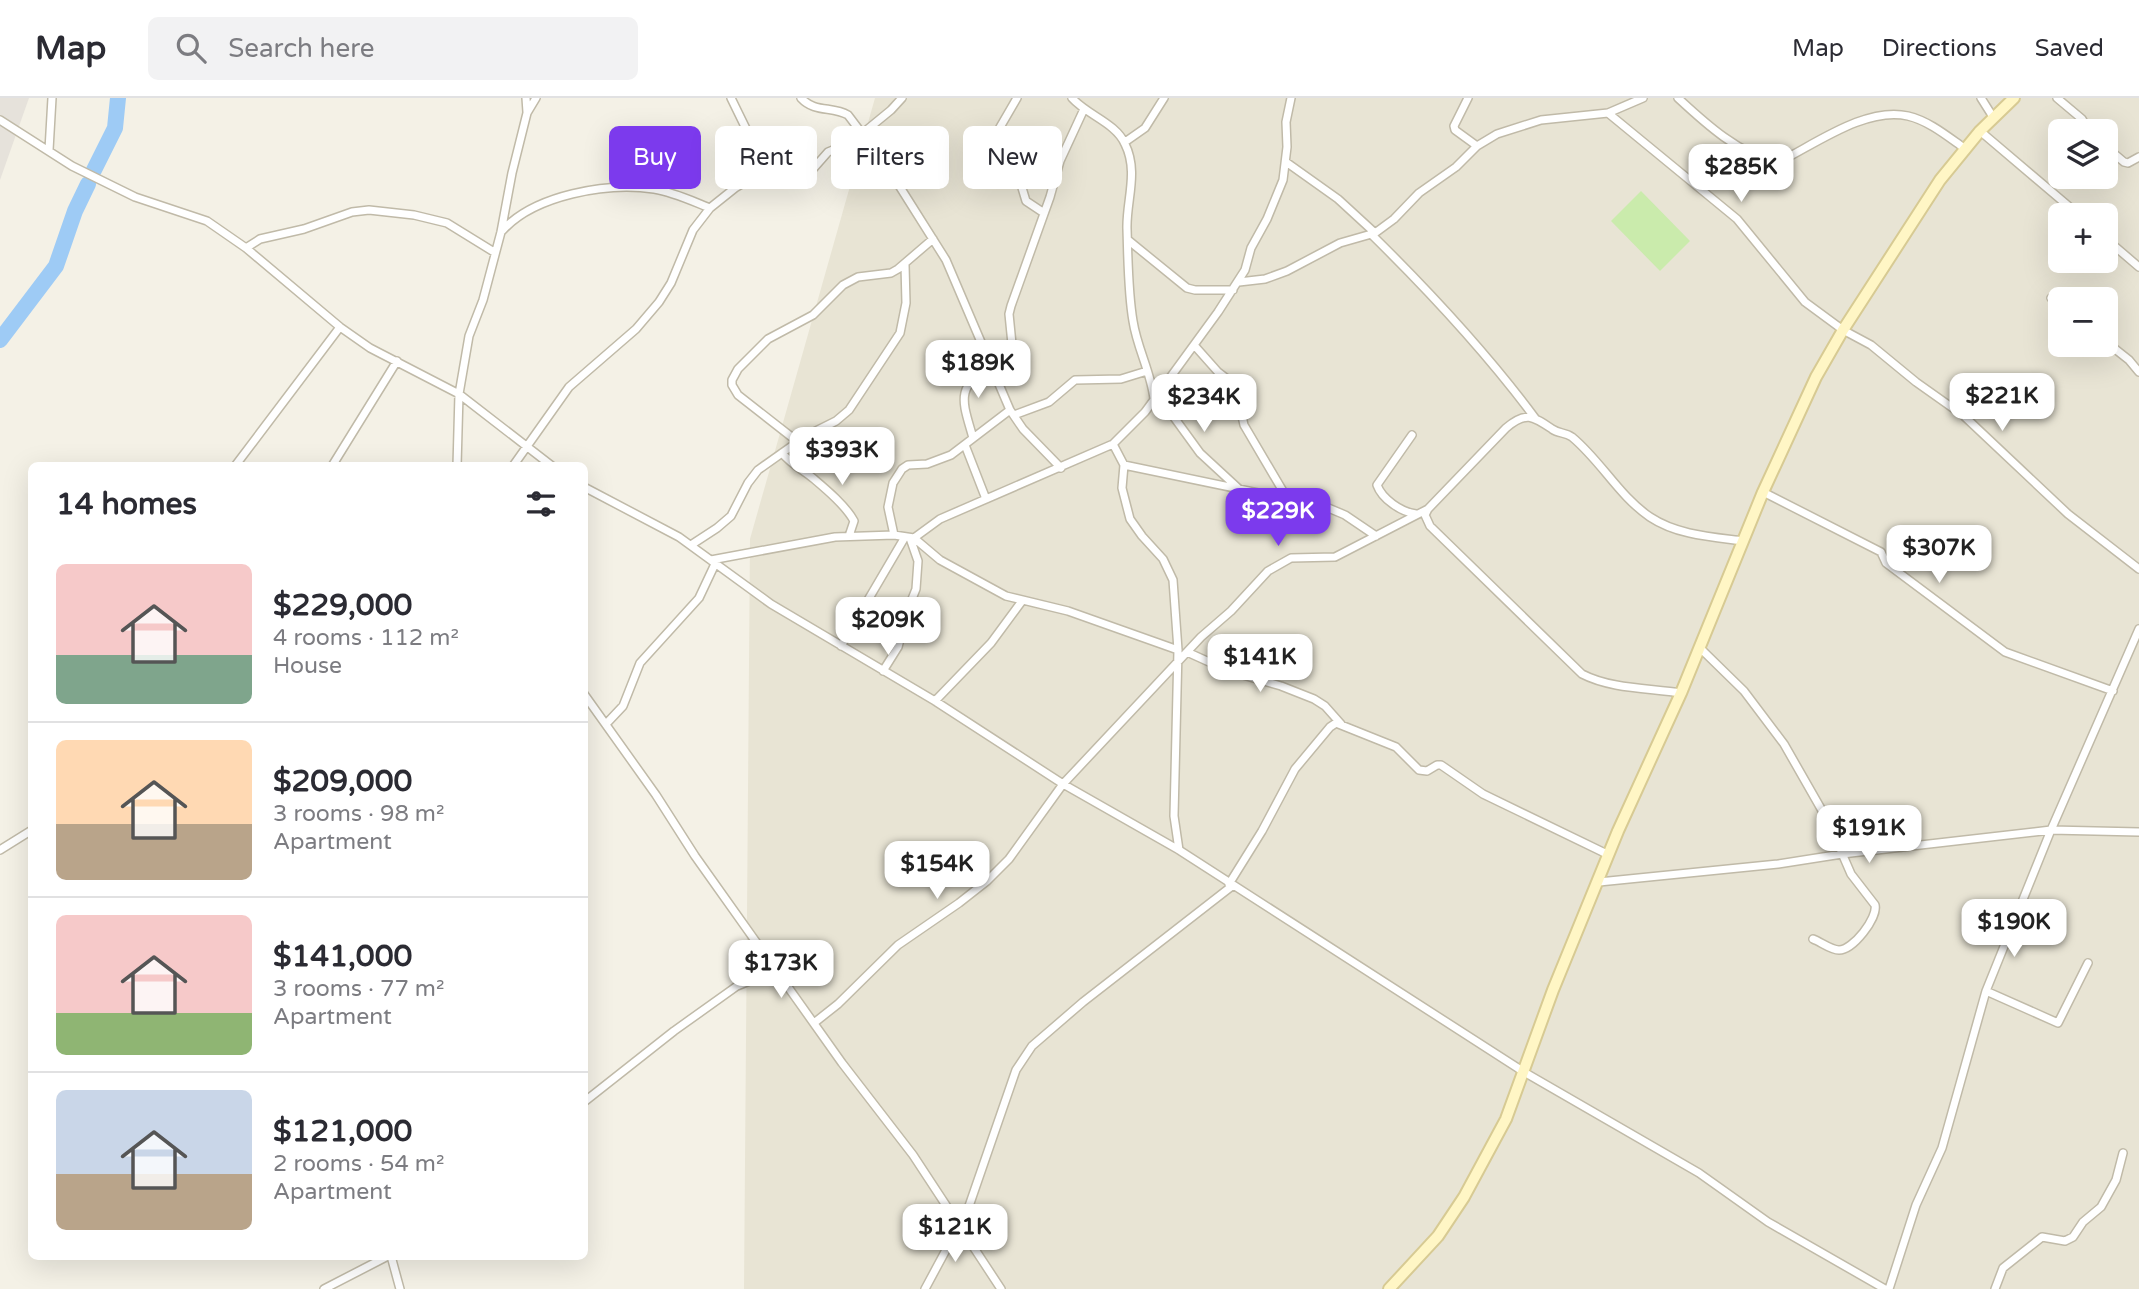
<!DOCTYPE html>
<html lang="en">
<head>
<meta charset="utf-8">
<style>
  :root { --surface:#fff; --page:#f2f2f3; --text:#2b2b33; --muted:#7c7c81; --line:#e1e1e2; --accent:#7c3aed }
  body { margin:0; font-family:"Varela Round",sans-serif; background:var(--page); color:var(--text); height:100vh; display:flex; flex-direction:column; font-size:26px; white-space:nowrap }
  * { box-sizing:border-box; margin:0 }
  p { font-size:23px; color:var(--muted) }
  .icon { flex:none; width:38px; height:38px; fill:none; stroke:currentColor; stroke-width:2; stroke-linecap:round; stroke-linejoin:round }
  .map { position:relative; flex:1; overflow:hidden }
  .sheet { position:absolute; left:28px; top:364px; width:560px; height:798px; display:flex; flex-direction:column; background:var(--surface); border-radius:10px; box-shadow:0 7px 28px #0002 }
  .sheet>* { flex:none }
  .guide { position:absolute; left:609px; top:28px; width:665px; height:63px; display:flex; gap:14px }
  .tools { position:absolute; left:2048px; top:21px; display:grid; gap:14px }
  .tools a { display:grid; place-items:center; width:70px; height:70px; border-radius:10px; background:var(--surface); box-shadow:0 7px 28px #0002; font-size:35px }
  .price { position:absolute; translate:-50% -60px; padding:0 16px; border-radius:14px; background:#fff; color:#222; font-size:23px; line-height:46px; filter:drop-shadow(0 2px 4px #0008) }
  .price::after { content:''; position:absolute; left:50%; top:42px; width:21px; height:16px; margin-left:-10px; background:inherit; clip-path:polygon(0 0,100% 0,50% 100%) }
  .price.current { background:var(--accent); color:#fff }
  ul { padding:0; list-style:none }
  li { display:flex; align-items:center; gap:21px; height:175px; padding:0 28px }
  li+li { border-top:2px solid var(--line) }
  li span { display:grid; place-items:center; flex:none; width:196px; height:140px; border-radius:10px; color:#555 }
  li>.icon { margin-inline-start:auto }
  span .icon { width:84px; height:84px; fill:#fffc; stroke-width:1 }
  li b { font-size:30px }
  h2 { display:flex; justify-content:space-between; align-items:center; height:84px; padding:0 28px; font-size:30px }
  .chip { padding:0 24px; border-radius:10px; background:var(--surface); box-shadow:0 7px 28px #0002; font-size:24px; line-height:63px }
  .chip.current { background:var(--accent); color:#fff }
  header { display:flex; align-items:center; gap:42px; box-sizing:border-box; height:98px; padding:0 35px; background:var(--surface); border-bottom:2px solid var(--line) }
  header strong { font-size:33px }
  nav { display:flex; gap:38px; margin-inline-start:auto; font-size:24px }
  .search { width:490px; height:63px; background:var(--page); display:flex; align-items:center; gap:18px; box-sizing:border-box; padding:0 24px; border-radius:10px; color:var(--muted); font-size:26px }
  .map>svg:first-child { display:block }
  .residential { fill:#e8e4d4; fill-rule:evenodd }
  .industrial { fill:#e6e2db }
  .green { fill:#caebac }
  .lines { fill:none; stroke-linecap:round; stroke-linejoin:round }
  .river { stroke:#9ecbf5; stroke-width:16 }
  .street-casing { stroke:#c0baa8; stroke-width:10 }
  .secondary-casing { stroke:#d7ca93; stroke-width:14 }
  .street { stroke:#fff; stroke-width:7 }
  .secondary { stroke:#fff6c5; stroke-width:10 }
</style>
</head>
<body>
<header>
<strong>Map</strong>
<div class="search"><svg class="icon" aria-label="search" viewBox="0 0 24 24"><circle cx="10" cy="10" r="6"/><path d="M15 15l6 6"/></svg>Search here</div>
<nav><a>Map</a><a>Directions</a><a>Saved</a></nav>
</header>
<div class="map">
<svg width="2139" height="1191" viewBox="0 0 2139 1191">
  <rect width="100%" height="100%" fill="#f4f1e6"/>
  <!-- residential -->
  <path class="residential" d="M875,0H2139V1191H744L750,441ZM2060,33H2105V79H2060ZM2060,117H2105V163H2060ZM2060,201H2105V247H2060Z"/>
  <!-- industrial -->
  <path class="industrial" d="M0,0H29L0,82Z"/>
  <!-- green -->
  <path class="green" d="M1641,93L1690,143L1660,173L1611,123Z"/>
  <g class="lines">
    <!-- river -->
    <path class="river" d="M94,72L115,30L118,0
      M0,242L56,168L75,113L88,86"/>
    <!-- street casing -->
    <g class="street-casing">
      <path id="street" d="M526,0L527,14
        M731,0L752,43L777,65
        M801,0C815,15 832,8 848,17L888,70L946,162L1010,312L1023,331L1061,370
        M1017,0L999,31L998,41L1013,60L1026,103L1044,115
        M1072,0C1087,17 1116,25 1125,46C1139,74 1126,103 1127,131C1128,161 1128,194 1133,223C1137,250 1151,274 1154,301L1168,311L1200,355L1239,391
        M1468,0L1454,28L1455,32L1477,48
        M1678,0C1706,26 1739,56 1777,65C1814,47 1866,8 1908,18C1929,23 1947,38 1964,50
        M1981,0L1993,19
        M2057,0L2082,21L2089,33
        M1608,15L1737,121L1805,204L1843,232L1871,247L1916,284L1964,318L2068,416L2139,471
        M0,22L72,68L135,99L207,123L246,150L340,229L370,250L459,296L552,368
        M1980,33L2079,117
        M1125,44L1145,30L1164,0
        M2105,48L2124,64L2128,65L2139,59
        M49,52L52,0
        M1286,64L1338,101L1375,135
        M502,133C534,97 607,84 654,91C673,94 692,103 710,110
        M1371,136C1429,193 1486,254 1535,320
        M2105,140L2139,169
        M1128,142L1187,190L1195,192H1233
        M246,150L260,141L304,131L352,114L369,112L414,117L447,125L494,154
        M1239,184L1265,181L1287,173L1340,145L1375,135L1394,121L1419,95L1456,69L1477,48L1497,36L1541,22L1608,15L1643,0
        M2051,200L2060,207
        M2105,243L2129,262L2139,274
        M1194,247L1218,274L1235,287L1244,327L1287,400
        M1014,317L1049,304L1075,282L1121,281L1147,273
        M1412,337L1377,387C1382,401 1401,414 1416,416
        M973,340C962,301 955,291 992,264C1000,258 1008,255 1012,246L1009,216L1011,208L1050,99L1060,63L1084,11
        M798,344L738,297L732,287V282L738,271L768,241L813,217L843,187L858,179L891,175L898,171L933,141
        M1113,346L1124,367L1122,390L1130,421L1142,438L1163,461L1173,482L1178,552L1174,718L1179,752
        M965,347L986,401
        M782,355C791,366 803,372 814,381C827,392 846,408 854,423L849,438
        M1124,367L1326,409L1345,417L1376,438
        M235,368L340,229
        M332,368L397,263
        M457,368L459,296L469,238L483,202L501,134L512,75L527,15L536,0
        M513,368L569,289L636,231L659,204L671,185L693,132L710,110L735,90L777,65L790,64L804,72L813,71L828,54L852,44L891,12L902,0
        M584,389L679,439L771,506L935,603L1063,686L1179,752L1524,974L1699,1075L1768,1124L1885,1191
        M1763,394L1881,454L1886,465L2005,554L2113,593
        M894,437L888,409L893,385L902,371L908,367L927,366L951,357L1010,312
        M914,440L940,462L1006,498L1068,513L1178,552
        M691,447L717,430L731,418L748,385L758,372L806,338L836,323L849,312L900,235L906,205L905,167
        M711,462L835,439L894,437L914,440L940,421L1113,346L1145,314L1218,214L1245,172L1251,150L1267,121L1283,82L1287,49L1286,24L1291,0
        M841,548L905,439
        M1700,550L1744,593L1784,646L1828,723L1851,776L1875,807C1878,820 1853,852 1839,852C1831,852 1821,844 1813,841
        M1187,554L1229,573L1281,588L1314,601L1325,608L1341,626
        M883,573L898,549L908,511L916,491L918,463L910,440
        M1681,595C1649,590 1611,591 1582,576L1430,428L1425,417L1428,411L1506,330C1526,313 1533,318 1552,331C1559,336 1565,334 1572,339C1601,363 1619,398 1650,419C1677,437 1712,439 1743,443
        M584,596L656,697L695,758L842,965L913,1057L1001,1191
        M935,603L991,545L1022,503
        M606,626L623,608L640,565L699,500L715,466
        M0,752L32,732
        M1599,784L1778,766L1842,756L2051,732L2139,734
        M1229,786L1262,733L1295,671L1330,629L1336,625L1396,649L1419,672L1427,673L1437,667H1441L1483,696L1609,757
        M756,879L765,869L767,857
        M1986,893L2058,925L2088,865
        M814,925L838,906L898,847L959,805L987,783L1009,761L1063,686L1201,539L1231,513L1268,473L1291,460L1335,459L1428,411
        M584,1004L674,933L737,888L764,877L783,881
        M391,1158L400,1191
        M324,1191L388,1158
        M925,1191L968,1111L1016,972L1032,948L1083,904L1232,788
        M1889,1191L1916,1107L1942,1050L1986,893L2051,732L2139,531
        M1995,1191L2003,1170L2042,1139L2065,1143L2073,1139L2083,1124L2101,1109L2116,1082L2123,1055"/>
    </g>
    <!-- secondary casing -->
    <g class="secondary-casing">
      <path id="secondary" d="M1389,1191L1438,1138L1464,1099L1506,1021L1553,892L1618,733L1681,595L1763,394L1816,279L1843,232L1940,82L1980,33L2014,0"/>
    </g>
    <!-- street -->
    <use href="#street" class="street"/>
    <!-- secondary -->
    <use href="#secondary" class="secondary"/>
  </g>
</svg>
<div class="tools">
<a><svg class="icon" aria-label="layers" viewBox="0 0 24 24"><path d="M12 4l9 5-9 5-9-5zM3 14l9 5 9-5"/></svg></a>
<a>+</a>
<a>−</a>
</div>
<b class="price" style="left:1741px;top:106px">$285K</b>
<b class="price" style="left:978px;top:302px">$189K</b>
<b class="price" style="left:2002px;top:335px">$221K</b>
<b class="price" style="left:1204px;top:336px">$234K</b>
<b class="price" style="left:842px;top:389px">$393K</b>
<b class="price current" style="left:1278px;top:450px">$229K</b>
<b class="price" style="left:1939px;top:487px">$307K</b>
<b class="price" style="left:888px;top:559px">$209K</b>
<b class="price" style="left:1260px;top:596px">$141K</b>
<b class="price" style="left:1869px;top:767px">$191K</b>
<b class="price" style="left:937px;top:803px">$154K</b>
<b class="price" style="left:2014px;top:861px">$190K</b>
<b class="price" style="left:781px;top:902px">$173K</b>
<b class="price" style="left:955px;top:1166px">$121K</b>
<div class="guide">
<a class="chip current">Buy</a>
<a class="chip">Rent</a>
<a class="chip">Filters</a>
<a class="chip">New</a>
</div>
<section class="sheet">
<h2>14 homes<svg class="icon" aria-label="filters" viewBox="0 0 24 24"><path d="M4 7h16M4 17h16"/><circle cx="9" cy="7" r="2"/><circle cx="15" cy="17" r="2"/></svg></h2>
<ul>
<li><span style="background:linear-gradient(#f6c9c9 65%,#7fa58c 0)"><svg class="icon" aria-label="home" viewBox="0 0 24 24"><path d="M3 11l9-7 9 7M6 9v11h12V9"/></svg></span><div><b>$229,000</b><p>4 rooms · 112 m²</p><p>House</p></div></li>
<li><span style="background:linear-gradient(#ffd9b3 60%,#b9a48a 0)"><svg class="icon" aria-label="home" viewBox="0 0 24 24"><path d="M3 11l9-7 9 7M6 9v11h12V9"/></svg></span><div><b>$209,000</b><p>3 rooms · 98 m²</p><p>Apartment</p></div></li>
<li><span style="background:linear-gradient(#f6c9c9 70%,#8fb573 0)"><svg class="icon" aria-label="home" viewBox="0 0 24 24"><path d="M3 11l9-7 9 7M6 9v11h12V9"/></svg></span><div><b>$141,000</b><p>3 rooms · 77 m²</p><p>Apartment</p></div></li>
<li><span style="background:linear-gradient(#c9d6e8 60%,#b9a48a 0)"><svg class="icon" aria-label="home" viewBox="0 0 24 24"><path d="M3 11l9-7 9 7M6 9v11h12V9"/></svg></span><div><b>$121,000</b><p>2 rooms · 54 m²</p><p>Apartment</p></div></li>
</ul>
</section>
</div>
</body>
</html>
